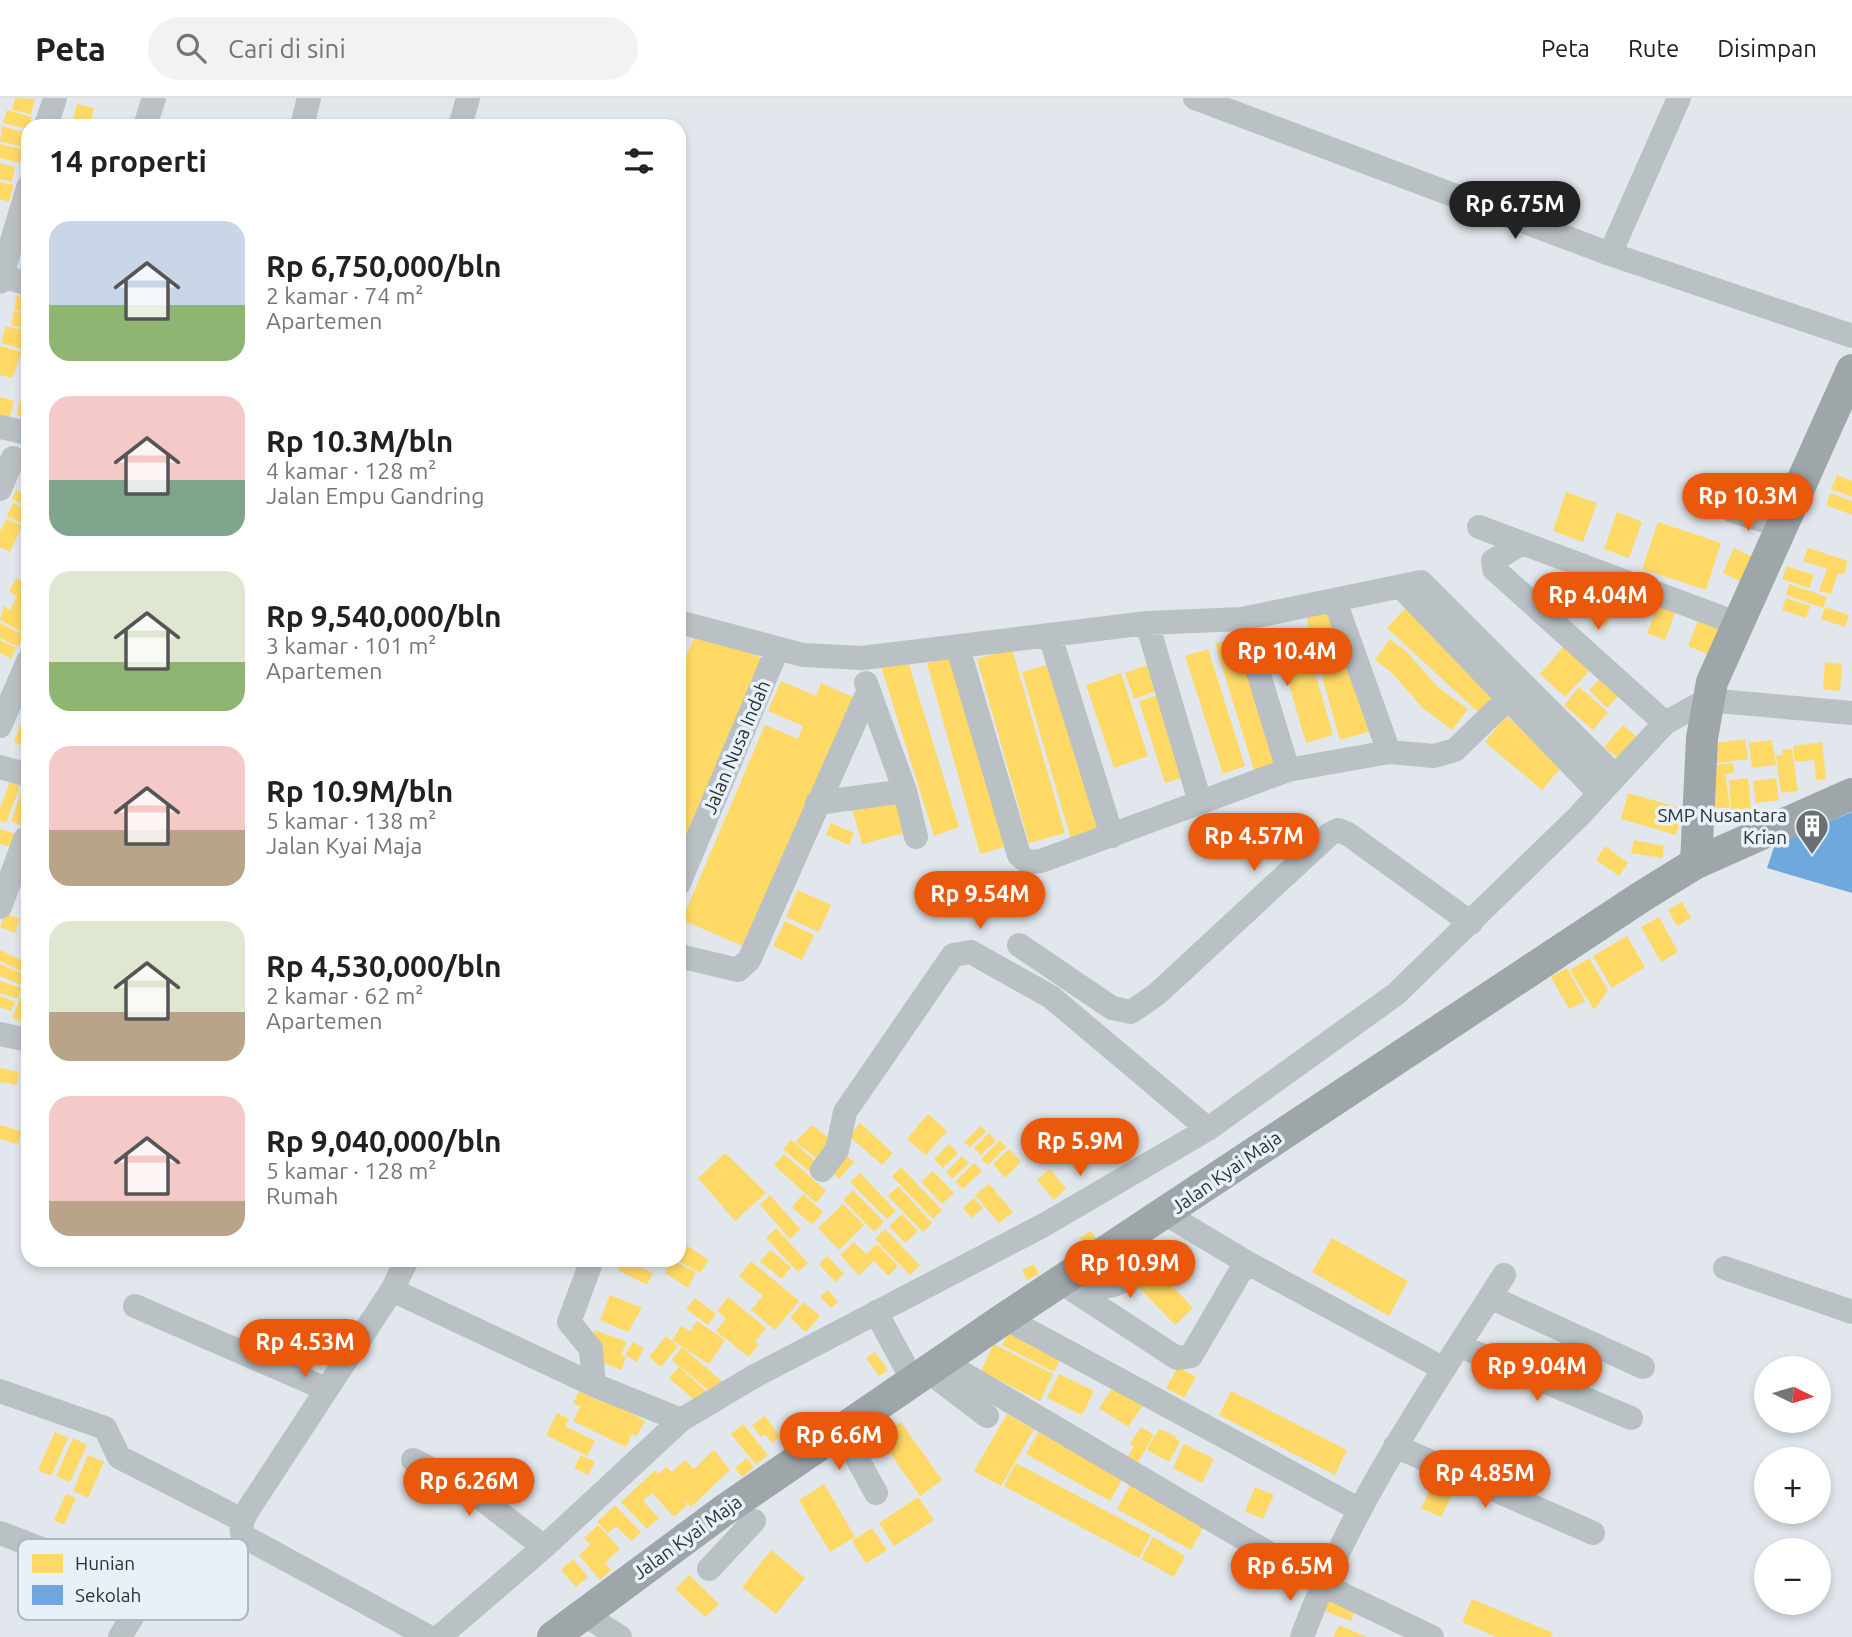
<!DOCTYPE html>
<html lang="id">
<head>
<meta charset="utf-8">
<style>
  :root { --surface:#fff; --page:#f2f2f2; --text:#202124; --muted:#757577; --line:#e0e0e0; --accent:#ea580c }
  body { margin:0; font-family:Ubuntu,sans-serif; background:var(--page); color:var(--text); height:100vh; display:flex; flex-direction:column; font-size:26px; white-space:nowrap }
  * { box-sizing:border-box; margin:0 }
  p { font-size:23px; color:var(--muted) }
  .icon { flex:none; width:38px; height:38px; fill:none; stroke:currentColor; stroke-width:2; stroke-linecap:round; stroke-linejoin:round }
  .map { position:relative; flex:1; overflow:hidden }
  .drawer { position:absolute; left:21px; top:21px; width:665px; height:1148px; display:flex; flex-direction:column; background:var(--surface); border-radius:21px; box-shadow:0 4px 10px #0003 }
  .drawer>* { flex:none }
  .needle { width:46px; rotate:95deg }
  .fabs { position:absolute; left:1754px; top:1258px; display:grid; gap:14px }
  .fabs a { display:grid; place-items:center; width:77px; height:77px; border-radius:50%; background:var(--surface); box-shadow:0 4px 10px #0003; font-size:35px }
  .price { position:absolute; translate:-50% -60px; padding:0 16px; border-radius:24px; background:var(--accent); color:#fff; font-size:23px; line-height:46px; filter:drop-shadow(0 2px 4px #0008) }
  .price::after { content:''; position:absolute; left:50%; top:42px; width:21px; height:16px; margin-left:-10px; background:inherit; clip-path:polygon(0 0,100% 0,50% 100%) }
  .price.active { background:#222; color:#fff }
  ul { padding:0; list-style:none }
  li { display:flex; align-items:center; gap:21px; height:175px; padding:0 28px }
  li span { display:grid; place-items:center; flex:none; width:196px; height:140px; border-radius:21px; color:#555 }
  li>.icon { margin-inline-start:auto }
  span .icon { width:84px; height:84px; fill:#fffc; stroke-width:1 }
  li b { font-size:30px }
  h2 { display:flex; justify-content:space-between; align-items:center; height:84px; padding:0 28px; font-size:30px }
  header { display:flex; align-items:center; gap:42px; box-sizing:border-box; height:98px; padding:0 35px; background:var(--surface); border-bottom:2px solid var(--line) }
  header strong { font-size:33px }
  nav { display:flex; gap:38px; margin-inline-start:auto; font-size:24px }
  .search { width:490px; height:63px; background:var(--page); display:flex; align-items:center; gap:18px; box-sizing:border-box; padding:0 24px; border-radius:38px; color:var(--muted); font-size:26px }
  .map>svg:first-child { display:block }
  .homes { fill:#ffd966 }
  .schools { fill:#6fa8dc }
  .lines { fill:none; stroke-linecap:round; stroke-linejoin:round }
  .minor { stroke:#bac1c5; stroke-width:24 }
  .major { stroke:#9fa6a9; stroke-width:32 }
  .labels { text-anchor:middle; stroke-width:7; stroke-linejoin:round; paint-order:stroke }
  .street-label { font-size:19px; fill:#293235; stroke:#e9f1f8 }
  .poi-label { font-size:19px; fill:#293235; stroke:#e9f1f8; text-anchor:end }
  .key { fill:#e9f1f8; stroke:#afb8be; stroke-width:2 }
  .key-label { font-size:19px; fill:#293235 }
</style>
</head>
<body>
<header>
<strong>Peta</strong>
<div class="search"><svg class="icon" aria-label="search" viewBox="0 0 24 24"><circle cx="10" cy="10" r="6"/><path d="M15 15l6 6"/></svg>Cari di sini</div>
<nav><a>Peta</a><a>Rute</a><a>Disimpan</a></nav>
</header>
<div class="map">
<svg width="1852" height="1539" viewBox="0 0 1852 1539">
  <rect width="100%" height="100%" fill="#e1e7ec"/>
  <!-- homes -->
  <path class="homes" d="M15,0L35,1L31,16L12,12Z
    M77,6L94,10L90,26L73,22Z
    M7,12L32,19L28,31L3,25Z
    M2,28L26,35L22,49L0,43Z
    M0,46L23,52L20,65L0,60Z
    M0,65L15,69L12,84L0,81Z
    M0,84L14,87L9,104L0,101Z
    M17,197L28,200V215L14,211Z
    M14,213L28,217V231L11,227Z
    M6,228L26,233L21,251L1,245Z
    M0,248L22,254L12,280L0,277Z
    M0,299L14,303L9,322L0,320Z
    M20,303L28,305V320L17,317Z
    M1837,377L1852,383V399L1831,391Z
    M16,392L28,398V409L12,401Z
    M1566,394L1597,405L1583,444L1553,433Z
    M1830,395L1852,403V417L1826,407Z
    M13,405L28,412L23,426L7,418Z
    M1617,414L1642,424L1629,460L1604,451Z
    M7,421L22,428L10,454L0,449V433Z
    M1658,424L1721,445L1706,492L1642,471Z
    M1734,450L1759,462L1748,487L1723,475Z
    M1808,450L1848,463L1844,476L1838,475L1831,496L1819,493L1827,471L1803,463Z
    M1787,468L1814,477L1809,490L1782,481Z
    M16,480L28,487L26,536L0,522L4,508L10,512L17,498L9,494Z
    M1607,483L1623,490L1606,528L1590,521Z
    M1789,486L1827,499L1823,510L1786,497Z
    M1786,500L1810,508L1806,520L1782,512Z
    M1660,503L1677,510L1665,542L1647,535Z
    M1408,507L1499,592L1478,614L1387,530Z
    M1825,509L1849,517L1845,529L1821,521Z
    M1330,511L1337,538L1313,545L1306,517Z
    M1701,515L1725,525L1712,558L1688,548Z
    M0,525L24,537L18,549L0,540Z
    M697,533L771,564L679,785V575Z
    M1240,538L1279,664L1254,672L1215,546Z
    M1390,541L1406,553L1438,589L1468,611L1452,632L1423,610L1391,574L1375,562Z
    M0,542L16,550L11,561L0,555Z
    M1347,545L1371,633L1340,642L1315,554Z
    M1565,547L1591,571L1565,599L1540,576Z
    M1012,551L1065,735L1029,745L977,561Z
    M1208,551L1245,668L1223,676L1185,558Z
    M1309,554L1333,637L1306,645L1282,562Z
    M906,557L959,729L934,738L880,565Z
    M955,557L1007,748L980,756L927,565Z
    M1057,564L1106,731L1071,741L1022,574Z
    M1825,564L1842,566L1840,593L1823,591Z
    M1147,567L1156,593L1134,601L1125,575Z
    M1121,575L1148,658L1114,670L1086,587Z
    M1605,576L1622,594L1607,610L1589,592Z
    M781,583L816,598L821,585L859,602L752,852L682,822L765,627L798,641L803,628L768,613Z
    M1579,589L1608,614L1593,632L1564,607Z
    M1162,596L1188,678L1165,685L1139,603Z
    M28,608V650L14,644Z
    M1506,618L1563,667L1542,692L1485,644Z
    M1623,627L1637,639L1619,661L1604,649Z
    M1745,641L1748,661L1717,665L1715,645Z
    M1772,642L1776,667L1752,670L1749,645Z
    M1822,644L1826,681L1816,682L1814,662L1795,664L1793,648Z
    M1792,651L1798,693L1781,695L1776,658L1783,657L1782,652Z
    M1733,665L1734,675L1725,676L1730,709L1714,711L1708,668Z
    M1748,680L1751,711L1731,712L1729,682Z
    M1776,680L1779,702L1756,705L1753,683Z
    M10,684L20,688L6,725L0,723V710Z
    M22,692L28,694V714L23,728L11,723Z
    M1628,695L1684,711L1676,737L1621,721Z
    M899,698L908,734L862,746L852,710Z
    M831,725L854,735L849,747L826,737Z
    M0,731L20,737L16,750L0,746Z
    M1634,742L1664,748L1662,760L1631,755Z
    M1605,748L1628,765L1619,778L1596,762Z
    M798,792L831,807L819,834L786,819Z
    M1682,804L1691,820L1677,828L1668,812Z
    M5,815L20,821L15,835L0,829Z
    M1659,819L1678,854L1661,864L1641,829Z
    M785,823L814,837L802,862L773,848Z
    M1627,838L1645,869L1612,890L1593,858Z
    M0,852L28,865L27,876L0,863Z
    M1589,860L1608,892L1594,912L1570,872Z
    M0,866L25,877L21,887L0,878Z
    M1567,870L1585,903L1569,911L1551,879Z
    M28,881V910L22,924L12,920Z
    M0,883L21,890L18,901L0,895Z
    M0,898L15,904L11,913L0,909Z
    M0,970L19,974L17,987L0,984Z
    M928,1016L947,1033L926,1057L907,1041Z
    M860,1025L893,1055L882,1067L849,1038Z
    M1079,1025L1108,1057L1097,1068L1067,1036Z
    M0,1027L21,1033L18,1046L0,1041Z
    M812,1027L834,1044L819,1062L795,1044Z
    M1055,1027L1074,1048L1065,1057L1059,1050L1048,1060L1032,1042L1042,1032L1046,1036Z
    M981,1028L986,1034L970,1049L964,1044Z
    M989,1035L996,1043L981,1057L974,1050Z
    M791,1042L821,1068L813,1077L783,1051Z
    M1000,1042L1006,1049L988,1067L981,1061Z
    M949,1046L958,1055L943,1070L934,1061Z
    M1009,1051L1021,1064L1005,1080L993,1066Z
    M843,1054L854,1064L839,1081L828,1070Z
    M725,1055L766,1095L735,1123L698,1080Z
    M784,1056L826,1093L816,1105L774,1067Z
    M962,1058L969,1065L952,1081L946,1074Z
    M974,1065L982,1073L963,1091L955,1084Z
    M901,1069L942,1112L933,1121L892,1078Z
    M1050,1071L1066,1090L1054,1102L1037,1082Z
    M933,1073L954,1095L942,1106L921,1084Z
    M860,1075L896,1113L887,1121L850,1084Z
    M989,1086L1013,1114L999,1125L975,1097Z
    M898,1088L932,1125L923,1134L888,1098Z
    M853,1092L884,1124L874,1134L843,1102Z
    M803,1096L823,1114L812,1127L792,1109Z
    M770,1097L800,1131L790,1141L760,1107Z
    M974,1100L983,1110L971,1120L963,1110Z
    M843,1106L864,1127L839,1152L818,1130Z
    M902,1116L918,1133L905,1145L889,1128Z
    M776,1130L808,1165L798,1174L766,1140Z
    M885,1131L920,1167L910,1177L875,1141Z
    M1091,1133L1097,1143L1086,1150L1080,1140Z
    M1332,1140L1408,1183L1389,1218L1312,1174Z
    M854,1144L866,1156L877,1146L898,1168L888,1178L874,1163L859,1177L840,1157Z
    M685,1146L709,1162L700,1175L679,1163V1155Z
    M770,1152L791,1169L782,1181L760,1164Z
    M827,1158L844,1176L835,1184L819,1166Z
    M623,1162L653,1175L647,1187L618,1172Z
    M672,1162L696,1174L688,1190L665,1175Z
    M751,1163L799,1203L775,1232L751,1212L763,1198L739,1178Z
    M1034,1166L1039,1176L1027,1182L1022,1172Z
    M1152,1167L1193,1210L1175,1227L1134,1184Z
    M828,1192L838,1204L831,1210L820,1198Z
    M610,1197L642,1210L628,1234L600,1222Z
    M728,1199L766,1230L755,1244L759,1246L749,1259L716,1233L726,1220L717,1213Z
    M695,1200L716,1216L708,1227L686,1211Z
    M803,1204L820,1218L806,1234L790,1220Z
    M697,1223L725,1242L709,1266L672,1242L681,1228L690,1233Z
    M595,1232L627,1244L621,1257L626,1259L621,1272L593,1260L590,1244Z
    M1010,1233L1061,1260L1054,1274L1002,1247Z
    M666,1238L678,1248L661,1269L649,1259Z
    M633,1244L644,1250L637,1264L625,1257Z
    M994,1246L1053,1276L1040,1303L981,1273Z
    M682,1249L723,1284L713,1296L672,1262Z
    M875,1254L888,1272L879,1278L866,1260Z
    M679,1269L707,1294L698,1305L669,1280Z
    M1178,1269L1196,1279L1184,1300L1166,1290Z
    M1059,1276L1094,1293L1082,1317L1047,1300Z
    M1114,1288L1143,1307L1128,1329L1099,1310Z
    M579,1293L601,1304L603,1299L645,1323L637,1338L632,1336L626,1349L573,1323L580,1309L573,1305Z
    M1231,1293L1347,1352L1335,1377L1219,1317Z
    M557,1315L569,1321L565,1328L595,1343L587,1358L546,1337Z
    M1007,1316L1034,1331L1001,1388L974,1373Z
    M765,1318L780,1339L772,1345L765,1336L761,1339L752,1327Z
    M901,1324L942,1382L920,1398L879,1339Z
    M743,1326L768,1357L756,1367L731,1336Z
    M1141,1329L1154,1337L1132,1374L1122,1368L1134,1348L1130,1346Z
    M1159,1331L1176,1338L1175,1340L1180,1344L1169,1364L1147,1352Z
    M1039,1332L1123,1380L1110,1403L1026,1356Z
    M55,1334L68,1340L51,1378L38,1372Z
    M73,1340L87,1347L70,1384L56,1378Z
    M1184,1346L1214,1361L1202,1385L1173,1370Z
    M714,1352L730,1372L691,1409L683,1401L687,1407L674,1419L652,1395L643,1403L659,1420L647,1431L621,1404L655,1372L658,1376L666,1369L672,1374L685,1362L694,1371Z
    M88,1357L104,1364L88,1400L73,1393Z
    M581,1357L595,1364L588,1377L574,1370Z
    M747,1360L754,1369L742,1379L735,1370Z
    M1016,1365L1151,1437L1139,1460L1004,1388Z
    M1435,1381L1455,1391L1441,1419L1421,1410Z
    M824,1386L855,1439L830,1454L799,1402Z
    M1130,1387L1204,1428L1191,1452L1117,1411Z
    M1255,1389L1274,1397L1263,1421L1245,1413Z
    M66,1396L76,1400L64,1427L54,1422Z
    M918,1399L934,1422L894,1448L879,1425Z
    M615,1407L641,1434L631,1443L616,1428L608,1435L597,1424Z
    M598,1427L620,1451L605,1465L611,1472L600,1482L579,1457L590,1447L584,1440Z
    M872,1430L887,1452L866,1465L852,1443Z
    M1153,1439L1185,1458L1174,1479L1141,1461Z
    M771,1452L805,1480L776,1516L742,1489Z
    M573,1461L588,1479L576,1489L561,1472Z
    M689,1477L719,1506L705,1519L675,1491Z
    M1324,1497L1356,1509L1351,1523L1319,1511Z
    M1472,1501L1553,1535L1551,1539H1496L1462,1524Z
    M1339,1527L1367,1539H1333Z"/>
  <!-- schools -->
  <path class="schools" d="M1852,714V795L1767,770L1775,746Z"/>
  <g class="lines">
    <!-- minor -->
    <path class="minor" d="M1195,0L1610,156L1852,238
      M46,28L55,0
      M145,28L154,0
      M302,28L309,0
      M460,28L468,0
      M1610,156L1679,0
      M2,178L28,186
      M0,184L28,89
      M0,329L28,335
      M0,391L13,360
      M1733,413L1780,428
      M1479,429L1736,525
      M1520,446L1493,463L1494,471L1665,625
      M1401,489L1598,694
      M1335,503L1389,654
      M1242,521L1288,672
      M679,524L803,557L862,560L1147,525L1242,521L1421,484L1615,678
      M1147,525L1200,704
      M1050,538L1112,738
      M958,550L1019,757L1028,764L1041,763L1288,672L1389,654L1434,658L1455,652L1523,586
      M866,585L905,693L916,739
      M0,628L28,563
      M0,669L28,677
      M817,705L905,693
      M679,785L777,552
      M0,809L25,741
      M1019,847L1112,910L1131,914L1157,896L1330,736L1338,732L1348,736L1471,825
      M679,858L738,872L749,862L868,594
      M0,936L28,942
      M822,1072L837,1052L845,1014L953,857L971,854L1051,899L1208,1031
      M1166,1116L1246,1164L1444,1271
      M407,1162L392,1192L259,1395C251,1408 237,1423 243,1438L429,1539
      M592,1162L569,1224L591,1251L594,1287
      M1725,1170L1852,1214
      M1071,1180C1124,1202 1132,1179 1143,1131
      M1059,1183L1177,1260L1191,1258L1246,1164
      M392,1192L594,1287L681,1322
      M1490,1199L1643,1269
      M135,1208L326,1291
      M876,1214L913,1283
      M1005,1220L1358,1411
      M1460,1248L1631,1320
      M942,1263L1321,1486L1432,1539
      M928,1273L987,1318
      M0,1293L105,1330L119,1359L242,1422
      M841,1331L876,1395
      M1395,1348L1593,1435
      M413,1362L466,1389L544,1449
      M0,1435L140,1489L142,1502L120,1539
      M709,1471L754,1423
      M583,1516L620,1539
      M439,1539L544,1449L681,1322L753,1279L1044,1127L1208,1031L1396,896L1578,719L1665,625L1707,602L1852,615
      M1302,1539C1350,1408 1430,1294 1504,1177"/>
    <!-- major -->
    <path class="major" d="M1696,765L1702,640L1712,584L1852,272
      M553,1539L723,1413L1005,1220L1641,799L1696,765L1852,696"/>
  </g>
  <!-- icons -->
  <defs>
    <g id="building-pin" transform="scale(1.75)"><path d="M0 17L-7.5 6A9.5 9.5 0 1 1 7.5 6Z" fill="#697175" stroke="#e9f1f8"/><path d="M-4-6H4V6H1V3H-1V6H-4ZM-2.5-4.3h1.7v1.8h-1.7ZM.8-4.3h1.7v1.8H.8ZM-2.5-1h1.7V.8h-1.7ZM.8-1h1.7V.8H.8Z" fill="#fff"/></g>
  </defs>
  <g fill-rule="evenodd">
    <use href="#building-pin" x="1812" y="728"/>
  </g>
  <g class="labels">
    <!-- street labels -->
    <g class="street-label">
      <text transform="translate(736 649) rotate(-67)" y="7">Jalan Nusa Indah</text>
      <text transform="translate(1226 1074) rotate(-35)" y="7">Jalan Kyai Maja</text>
      <text transform="translate(687 1439) rotate(-36)" y="7">Jalan Kyai Maja</text>
    </g>
    <!-- poi labels -->
    <g class="poi-label">
      <text x="1787" y="724">SMP Nusantara<tspan x="1787" dy="22">Krian</tspan></text>
    </g>
  </g>
  <!-- legend -->
  <rect x="18" y="1441" width="230" height="81" rx="10" class="key"/>
  <rect x="32" y="1456" width="31" height="19" fill="#ffd966"/>
  <rect x="32" y="1487" width="31" height="20" fill="#6fa8dc"/>
  <g class="key-label">
    <text x="75" y="1472">Hunian</text>
    <text x="75" y="1504">Sekolah</text>
  </g>
</svg>
<div class="fabs">
<a><svg class="needle" viewBox="-14 -14 28 28"><path d="M0-13l5 13h-10z" fill="#e53935"/><path d="M0 13l5-13h-10z" fill="#757577"/></svg></a>
<a>+</a>
<a>−</a>
</div>
<b class="price active" style="left:1515px;top:143px">Rp 6.75M</b>
<b class="price" style="left:1748px;top:435px">Rp 10.3M</b>
<b class="price" style="left:1598px;top:534px">Rp 4.04M</b>
<b class="price" style="left:1287px;top:590px">Rp 10.4M</b>
<b class="price" style="left:1254px;top:775px">Rp 4.57M</b>
<b class="price" style="left:980px;top:833px">Rp 9.54M</b>
<b class="price" style="left:1080px;top:1080px">Rp 5.9M</b>
<b class="price" style="left:1130px;top:1202px">Rp 10.9M</b>
<b class="price" style="left:305px;top:1281px">Rp 4.53M</b>
<b class="price" style="left:1537px;top:1305px">Rp 9.04M</b>
<b class="price" style="left:839px;top:1374px">Rp 6.6M</b>
<b class="price" style="left:1485px;top:1412px">Rp 4.85M</b>
<b class="price" style="left:469px;top:1420px">Rp 6.26M</b>
<b class="price" style="left:1290px;top:1505px">Rp 6.5M</b>
<section class="drawer">
<h2>14 properti<svg class="icon" aria-label="filters" viewBox="0 0 24 24"><path d="M4 7h16M4 17h16"/><circle cx="9" cy="7" r="2"/><circle cx="15" cy="17" r="2"/></svg></h2>
<ul>
<li><span style="background:linear-gradient(#c9d6e8 60%,#8fb573 0)"><svg class="icon" aria-label="home" viewBox="0 0 24 24"><path d="M3 11l9-7 9 7M6 9v11h12V9"/></svg></span><div><b>Rp 6,750,000/bln</b><p>2 kamar · 74 m²</p><p>Apartemen</p></div></li>
<li><span style="background:linear-gradient(#f6c9c9 60%,#7fa58c 0)"><svg class="icon" aria-label="home" viewBox="0 0 24 24"><path d="M3 11l9-7 9 7M6 9v11h12V9"/></svg></span><div><b>Rp 10.3M/bln</b><p>4 kamar · 128 m²</p><p>Jalan Empu Gandring</p></div></li>
<li><span style="background:linear-gradient(#dfe7d0 65%,#8fb573 0)"><svg class="icon" aria-label="home" viewBox="0 0 24 24"><path d="M3 11l9-7 9 7M6 9v11h12V9"/></svg></span><div><b>Rp 9,540,000/bln</b><p>3 kamar · 101 m²</p><p>Apartemen</p></div></li>
<li><span style="background:linear-gradient(#f6c9c9 60%,#b9a48a 0)"><svg class="icon" aria-label="home" viewBox="0 0 24 24"><path d="M3 11l9-7 9 7M6 9v11h12V9"/></svg></span><div><b>Rp 10.9M/bln</b><p>5 kamar · 138 m²</p><p>Jalan Kyai Maja</p></div></li>
<li><span style="background:linear-gradient(#dfe7d0 65%,#b9a48a 0)"><svg class="icon" aria-label="home" viewBox="0 0 24 24"><path d="M3 11l9-7 9 7M6 9v11h12V9"/></svg></span><div><b>Rp 4,530,000/bln</b><p>2 kamar · 62 m²</p><p>Apartemen</p></div></li>
<li><span style="background:linear-gradient(#f6c9c9 75%,#b9a48a 0)"><svg class="icon" aria-label="home" viewBox="0 0 24 24"><path d="M3 11l9-7 9 7M6 9v11h12V9"/></svg></span><div><b>Rp 9,040,000/bln</b><p>5 kamar · 128 m²</p><p>Rumah</p></div></li>
</ul>
</section>
</div>
</body>
</html>
